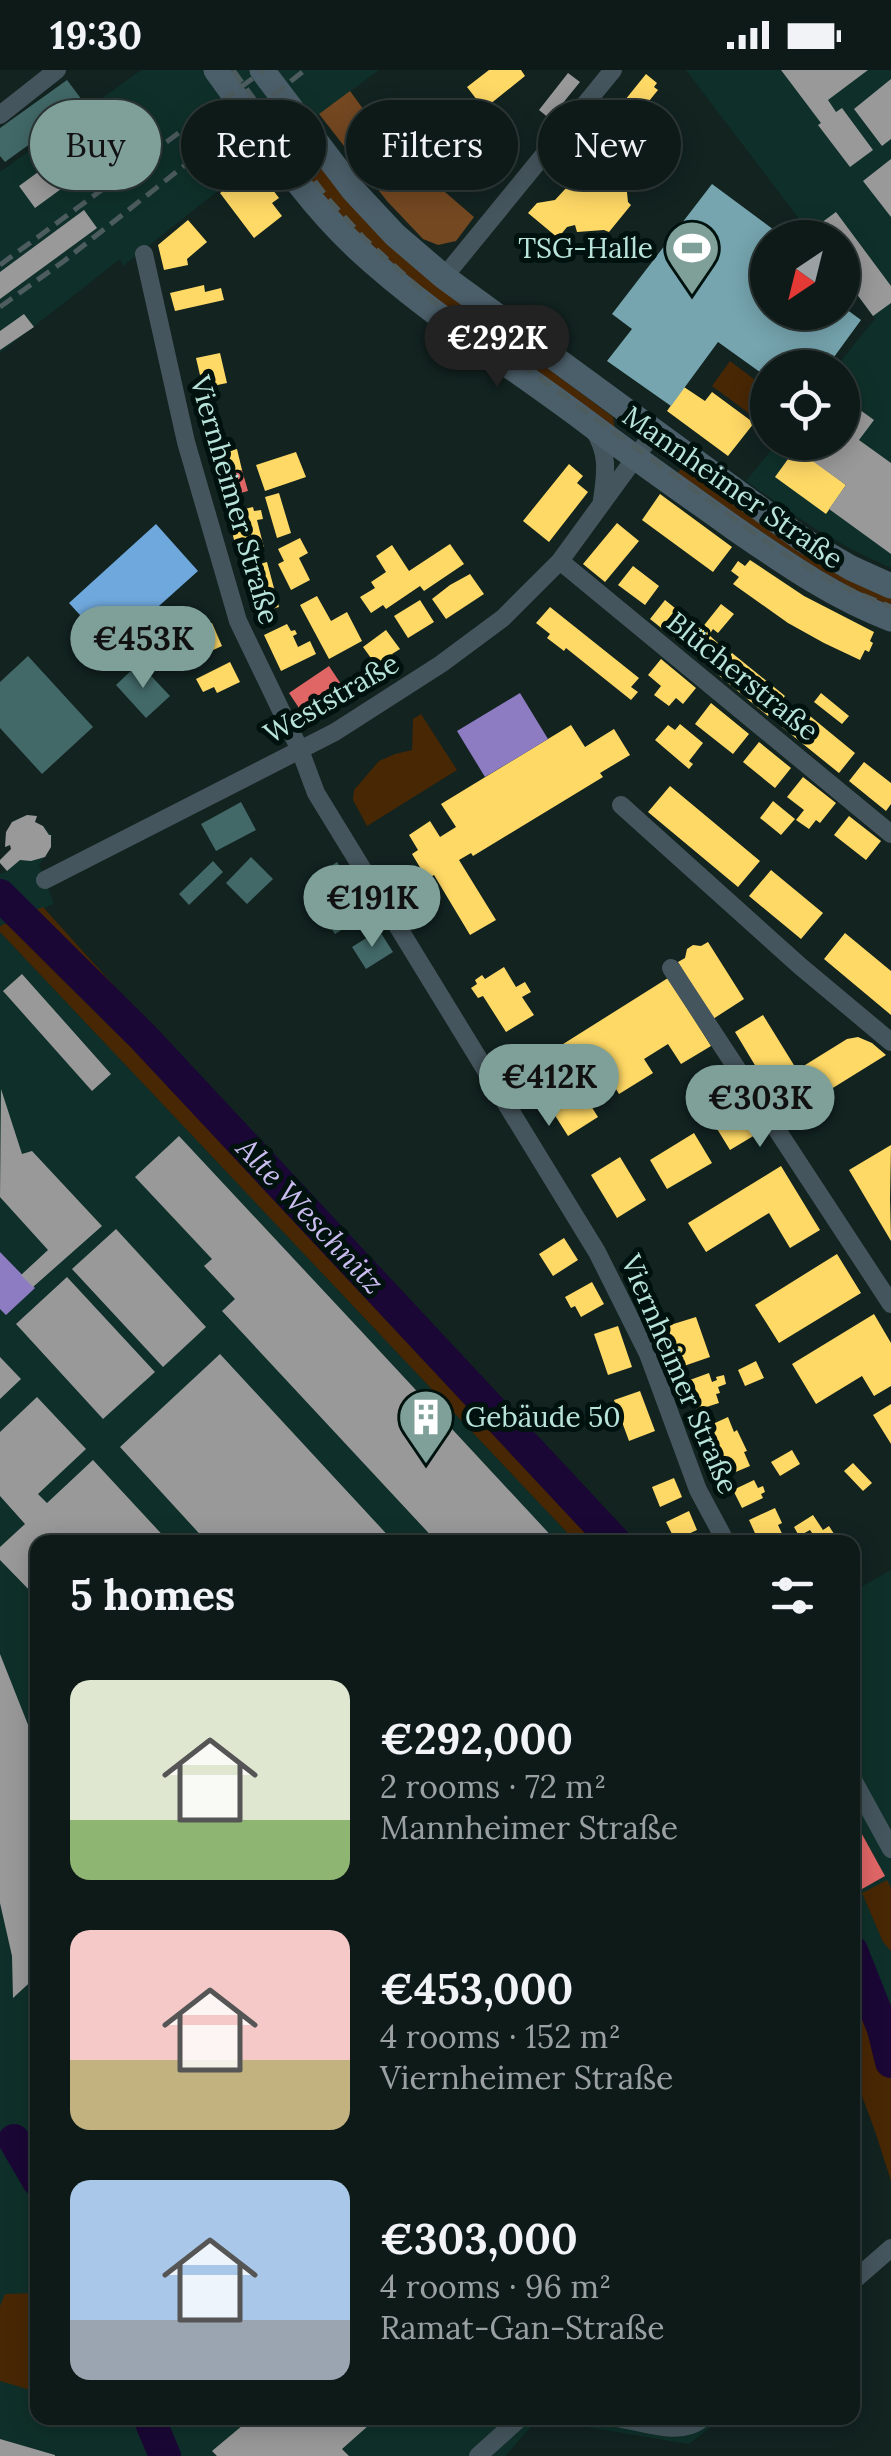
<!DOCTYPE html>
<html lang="en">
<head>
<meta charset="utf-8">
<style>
  :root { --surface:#0e1a18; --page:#1c2725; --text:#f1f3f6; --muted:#9ba1a2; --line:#2e3837; --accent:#7ea098 }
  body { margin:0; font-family:Lora,serif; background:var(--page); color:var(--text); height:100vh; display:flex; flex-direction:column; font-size:38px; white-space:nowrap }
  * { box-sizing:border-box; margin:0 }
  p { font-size:32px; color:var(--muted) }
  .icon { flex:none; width:55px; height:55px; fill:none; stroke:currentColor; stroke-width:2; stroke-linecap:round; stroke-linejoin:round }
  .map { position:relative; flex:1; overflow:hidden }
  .drawer { position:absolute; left:30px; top:1465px; width:830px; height:890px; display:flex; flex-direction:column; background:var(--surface); border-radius:20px; box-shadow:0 5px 25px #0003,0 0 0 2px var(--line) }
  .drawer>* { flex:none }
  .guide { position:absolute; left:30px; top:30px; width:832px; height:90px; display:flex; gap:20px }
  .needle { width:65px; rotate:215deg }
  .tools { position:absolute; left:750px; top:150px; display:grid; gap:20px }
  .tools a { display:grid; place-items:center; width:110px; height:110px; border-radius:50%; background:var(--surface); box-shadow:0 5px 25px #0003,0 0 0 2px var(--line); font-size:50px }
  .price { position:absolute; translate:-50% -85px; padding:0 22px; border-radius:35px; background:var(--accent); color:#111; font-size:32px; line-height:65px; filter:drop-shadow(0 2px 5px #0008) }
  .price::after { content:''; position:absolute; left:50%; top:60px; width:30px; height:22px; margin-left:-15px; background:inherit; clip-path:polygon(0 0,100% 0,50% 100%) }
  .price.selected { background:#222; color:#fff }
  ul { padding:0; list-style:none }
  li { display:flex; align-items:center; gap:30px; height:250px; padding:0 40px }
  li span { display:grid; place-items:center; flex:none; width:280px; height:200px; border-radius:20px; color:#555 }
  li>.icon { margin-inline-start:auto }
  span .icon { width:120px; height:120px; fill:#fffc; stroke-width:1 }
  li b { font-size:42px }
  h2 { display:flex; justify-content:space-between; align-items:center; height:120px; padding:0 40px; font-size:42px }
  .tag { padding:0 35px; border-radius:45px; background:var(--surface); box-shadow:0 5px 25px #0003,0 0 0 2px var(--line); font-size:35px; line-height:90px }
  .tag.selected { background:var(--accent); color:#111 }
  .status { display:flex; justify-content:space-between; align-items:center; height:70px; padding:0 50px; background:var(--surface); direction:ltr }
  .status svg { height:28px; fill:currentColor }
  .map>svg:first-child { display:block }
  .built { fill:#0f302a }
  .green { fill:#482704 }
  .forest { fill:#744821 }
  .homes { fill:#ffd966 }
  .shops { fill:#e06666 }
  .offices { fill:#8e7cc3 }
  .schools { fill:#6fa8dc }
  .public { fill:#76a5af }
  .industry { fill:#999 }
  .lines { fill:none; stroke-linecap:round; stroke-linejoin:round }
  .river { stroke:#1a0735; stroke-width:32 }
  .building { fill:#426868 }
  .minor { stroke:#45555d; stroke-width:18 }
  .secondary { stroke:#4b5f6a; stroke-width:25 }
  .rail { stroke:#4d5c5f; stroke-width:5; stroke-dasharray:15 8; stroke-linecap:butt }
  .labels { text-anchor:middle; stroke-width:10; stroke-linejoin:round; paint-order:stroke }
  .poi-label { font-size:28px; fill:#b8e4d9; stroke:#00120e; text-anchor:end }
  .street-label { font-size:28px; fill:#b8e4d9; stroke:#00120e }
  .water-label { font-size:30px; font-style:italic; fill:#cbbcf0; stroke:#00120e }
</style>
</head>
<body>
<div class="status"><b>19:30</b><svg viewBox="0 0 49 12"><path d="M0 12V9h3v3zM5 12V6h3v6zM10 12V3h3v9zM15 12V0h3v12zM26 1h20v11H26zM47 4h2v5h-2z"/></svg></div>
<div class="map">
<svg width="891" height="2386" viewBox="0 0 891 2386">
  <rect width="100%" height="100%" fill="#122320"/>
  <!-- built -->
  <path class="built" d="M141,0H379L257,90L123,196L120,189L0,283V102Z
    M686,0H891V498L855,481L814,458L746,411L777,373L842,372V298L836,297L875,249L843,206L842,168L813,167Z
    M27,745L37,746L35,752L43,756L52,765L49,780L39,795L54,834L0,856V804L7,801L0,790L11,779L10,776L5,777L6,762L15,750Z
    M0,862L576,1472H38V2348H723L689,2374L538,2349L505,2386H0Z
    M891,1500V1945L880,1913L853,1851L852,1522Z"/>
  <!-- green -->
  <path class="green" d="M317,91L442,220L613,347L615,360L394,202L301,102Z
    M730,291L767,319V338L758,350L712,316Z
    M683,396L891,524V542L870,533L673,409Z
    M421,644L457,700L367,756L353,730L354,720L379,691L395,684L412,680L413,649Z
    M43,837L279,1099L398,1220L626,1472H576L0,862V856Z
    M887,1810L891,1818V1881L883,1872L862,1823Z
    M853,1851L880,1913L891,1945V2111L875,2061L853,2002Z
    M37,2223H38L37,2322L0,2311V2236L5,2224Z"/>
  <!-- forest -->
  <path class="forest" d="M350,21L388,73L474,147L456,171L438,175L423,169L387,131L319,44Z"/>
  <!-- homes -->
  <path class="homes" d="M489,0H521L525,6L484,39L467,17Z
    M646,4L657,13L654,17L658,20L636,47L621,35Z
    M451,30L468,51L427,83L410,61Z
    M597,59L629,85L617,98L619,104L625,103L628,132L631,135L609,162L604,160L577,162L575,155L567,157L558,168L528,143L537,133L555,130L592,90L588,71Z
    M242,106L252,120L258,115L262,121L270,116L279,128L272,133L282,146L254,168L220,123Z
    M188,150L207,172L187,189L188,195L164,200L158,175Z
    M204,215L205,222L221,218L224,230L175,241L170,223Z
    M220,283L227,313L203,318L196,288Z
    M684,317L705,331L712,322L754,353L728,386L667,341Z
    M796,378L846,415L826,444L775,407Z
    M237,379L242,400L217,407L211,386Z
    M296,382L306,407L265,421L256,395Z
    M569,394L583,406L577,413L588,422L549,472L523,451Z
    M279,423L291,463L277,468L265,427Z
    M660,424L732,477L713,502L642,450Z
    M253,437L254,441L261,440L263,449L257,450L264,478L238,485L227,443Z
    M617,453L639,471L605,512L583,494Z
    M300,468L308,483L299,488L310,510L291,520L278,494L284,491L278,479Z
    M450,474L464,494L424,521L420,516L386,539L383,535L371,543L360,527L375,518L371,512L386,502L376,486L392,475L409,501Z
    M750,490L804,526L874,562L870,571L873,573L869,582L865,580L860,590L824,573L788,553L733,514L739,507L731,501L738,491L745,496Z
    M267,492L279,537L254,544L243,499Z
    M633,496L659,516L645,535L618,515Z
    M470,504L484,524L446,549L432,529L450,515Z
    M317,526L331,551L347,542L362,571L329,589L300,535Z
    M420,530L434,552L408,568L394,546Z
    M665,530L701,559L721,534L734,544L718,563L713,559L709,565L719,574L704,592L650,549Z
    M550,537L639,608L631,617L638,622L631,630L566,578L564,581L547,568L550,564L536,553Z
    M212,553L222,576L202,585L192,562Z
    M287,554L291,561L295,560L297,564L293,566L298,577L310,571L316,584L281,601L264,565Z
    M386,560L400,579L392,584L396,589L387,595L383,590L376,595L363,577Z
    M732,583L785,626L768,646L716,603Z
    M661,589L696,618L683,634L676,628L669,636L654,625L661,616L648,605Z
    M230,592L240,612L217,623L214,617L203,622L196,609Z
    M821,623L849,646L842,654L814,632Z
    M711,633L749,664L733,684L695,654Z
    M799,637L855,683L839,703L782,657Z
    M680,654L703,673L689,691L693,694L689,699L655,670L668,655L675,660Z
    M571,655L585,677L614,659L630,685L600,703L603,707L473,786L471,783L459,790L496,850L470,865L434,805L427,809L412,784L418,780L409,765L430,751L440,767L456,757L441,734Z
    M759,672L791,698L775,718L743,692Z
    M864,692L891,713V734L886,741L849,711Z
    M803,707L836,733L820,753L816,750L809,759L796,750L804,740L787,727Z
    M670,716L760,791L738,817L648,742Z
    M773,731L795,749L781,765L760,748Z
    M849,746L881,771L866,790L834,765Z
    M771,800L823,843L801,869L749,826Z
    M845,863L891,901V945L824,889Z
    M708,872L744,929L713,949L678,892L685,888L687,879L693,875L701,876Z
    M504,897L516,917L525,912L531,922L522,927L534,945L506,962L483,926L478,928L471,918L477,914L475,910L482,905L485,909Z
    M668,908L711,976L681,994L668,974L644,989L653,1003L619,1024L610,1009L584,1025L598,1047L568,1066L525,998Z
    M763,945L797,1000L847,969L858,967L872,973L886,985L786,1047L735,962Z
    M733,1018L760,1062L730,1080L703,1036Z
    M694,1063L712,1093L667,1119L650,1090Z
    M891,1075L890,1129L891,1171L849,1100Z
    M620,1087L646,1130L617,1148L591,1105Z
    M781,1096L820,1160L790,1178L769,1143L706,1182L688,1153Z
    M564,1168L578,1190L553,1206L539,1184Z
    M837,1184L861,1223L779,1273L755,1235Z
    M592,1212L604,1234L581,1247L575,1236L571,1238L565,1227Z
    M874,1244L891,1273V1316L874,1326L862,1306L816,1334L792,1294Z
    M696,1247L710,1287L681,1297L667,1256Z
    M618,1256L632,1297L608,1305L594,1264Z
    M756,1291L764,1308L745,1316L738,1300Z
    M709,1303L712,1312L717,1310L716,1307L724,1305L726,1314L718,1317L720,1323L716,1324L719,1333L697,1340L687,1311Z
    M640,1321L655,1361L629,1371L614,1330Z
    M891,1334V1374L873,1345Z
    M728,1347L734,1362L737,1360L747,1381L744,1382L750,1396L726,1406L704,1358Z
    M792,1380L800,1394L780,1406L771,1392Z
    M853,1393L872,1413L863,1421L844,1401Z
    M674,1408L682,1427L660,1437L652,1417Z
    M754,1410L758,1418L763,1416L765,1422L761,1424L763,1428L742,1438L733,1420Z
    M775,1438L782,1453L778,1455L786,1472H759L749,1450Z
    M689,1441L697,1460L675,1470L666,1452Z
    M813,1445L823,1460L829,1456L836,1467L828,1472H818L810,1460L799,1466L794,1457Z"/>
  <!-- shops -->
  <path class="shops" d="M242,400L248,421L222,428L217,407Z
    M329,596L343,617L303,644L289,623Z
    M852,1746L885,1806L862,1819L852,1801Z"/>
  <!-- offices -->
  <path class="offices" d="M520,623L548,669L485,707L457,661Z
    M0,1182L35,1218L6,1245L0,1239Z"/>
  <!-- schools -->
  <path class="schools" d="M156,454L198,501L111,579L69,533Z"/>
  <!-- public -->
  <path class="public" d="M712,114L778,163L776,168H768V186L751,223L768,231V242H792L805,249L811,242H842V236L861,250L826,298H768V308L718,272L671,336L607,291L632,259L612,244Z"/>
  <!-- industry -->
  <path class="industry" d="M781,0H868L828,30L836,42L842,38L873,80L850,97L818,55L821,53Z
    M568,3L580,12L550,49L539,40Z
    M891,9V69L882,76L854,39Z
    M56,89L72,111L35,138L19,116Z
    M891,89V147L863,111Z
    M84,140L97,158L0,229V202Z
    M836,142L891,216V233L873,246L842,204V168H815L810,161Z
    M24,244L34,257L0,280V261Z
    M845,329L874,350L859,370L891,393V484L829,439L846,415L804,385L813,372H842V332Z
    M27,745L37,746L35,752L43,756L49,765H51V777L45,787L31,791L20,790L7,801L0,793V790L11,779L10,775L5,777L6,762L12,752Z
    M22,904L111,1004L92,1021L3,921Z
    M1,1019L22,1084L32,1081L102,1156L33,1217L21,1205L48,1180L0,1127Z
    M179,1066L362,1262L557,1472H437L222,1241L235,1229L204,1196L212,1189L135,1107Z
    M116,1159L206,1257L163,1297L72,1199Z
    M67,1207L155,1302L103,1349L16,1254Z
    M220,1284L294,1364L394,1472H207L120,1377Z
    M0,1287L21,1309L0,1329Z
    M37,1327L86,1379L38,1424L47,1433L93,1390L169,1472H38V1529L0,1490V1477L25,1454L0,1426V1362Z
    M0,1584L38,1680V1905L13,1928L12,1886L0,1833Z
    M247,2348H377L342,2379L349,2386H217L212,2381L249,2350Z
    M0,2369L55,2385V2386H0Z"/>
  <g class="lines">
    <!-- river -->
    <path class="river" d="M0,825L144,968L615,1472
      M852,1881L883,1959L891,1992
      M14,2070L38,2111
      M149,2348L165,2386"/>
  </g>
  <!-- building -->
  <path class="building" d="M67,10L85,34L5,92L0,86V58Z
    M28,586L93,657L42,704L0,658V612Z
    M139,593L170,626L146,648L116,615Z
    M241,732L256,760L216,781L201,754Z
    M251,787L273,809L247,834L226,813Z
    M213,791L223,802L189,835L179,824Z
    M337,792L369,842L335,864L327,852L322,855L315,844L327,836L324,830L328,828L324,822L321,824L314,813L317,811L314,807Z
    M379,860L393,882L366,899L352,877Z"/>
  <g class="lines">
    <!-- minor -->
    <path class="minor" d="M0,45L57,0
      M144,184L186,372L238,551L300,680L316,723L597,1182L648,1284L698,1420L726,1472
      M444,207L613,0
      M593,359C609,382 606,403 602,430
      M560,491L891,764
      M621,735L800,896L891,972
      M45,810L335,662L441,594L503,548L560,491L654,362
      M671,898L891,1234
      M852,1708L891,1779
      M852,2212L891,2178
      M617,2348C644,2352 680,2368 703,2348
      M478,2386L520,2348"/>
    <!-- secondary -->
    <path class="secondary" d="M216,0C260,60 302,127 357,178C427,243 510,294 587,352C635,388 685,423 734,458C785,493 833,527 891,549
      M262,0L353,120L395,165L444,207L803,470L851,498L891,516"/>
    <!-- rail -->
    <path class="rail" d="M233,0L290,79L331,132L364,168L433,231L775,478L836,514L891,537
      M0,195L264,0
      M0,237L64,191L305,0"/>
  </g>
  <!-- icons -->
  <defs>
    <g id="stadium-pin" transform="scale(2.875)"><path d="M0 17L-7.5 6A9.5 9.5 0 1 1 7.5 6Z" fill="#7ea098" stroke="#00120e"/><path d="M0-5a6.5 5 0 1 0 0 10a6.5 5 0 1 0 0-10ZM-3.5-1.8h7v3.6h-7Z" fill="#fff"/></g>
    <g id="building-pin" transform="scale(2.875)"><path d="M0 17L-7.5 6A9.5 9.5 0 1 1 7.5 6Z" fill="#7ea098" stroke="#00120e"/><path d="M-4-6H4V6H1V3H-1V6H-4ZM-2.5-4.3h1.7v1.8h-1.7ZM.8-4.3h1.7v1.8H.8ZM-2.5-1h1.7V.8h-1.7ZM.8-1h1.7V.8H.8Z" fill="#fff"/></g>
  </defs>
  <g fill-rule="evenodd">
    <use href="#stadium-pin" x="692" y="178"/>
    <use href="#building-pin" x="426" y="1347"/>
  </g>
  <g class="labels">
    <!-- poi labels -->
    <g class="poi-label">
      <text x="653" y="188">TSG-Halle</text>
      <text x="465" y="1357" text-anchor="start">Gebäude 50</text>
    </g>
    <!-- street labels -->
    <g class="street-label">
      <text transform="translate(733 417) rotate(35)" y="10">Mannheimer Straße</text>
      <text transform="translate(235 430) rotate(74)" y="10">Viernheimer Straße</text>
      <text transform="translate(743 606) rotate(39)" y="10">Blücherstraße</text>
      <text transform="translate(331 628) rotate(-30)" y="10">Weststraße</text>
      <text transform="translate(680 1304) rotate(67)" y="10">Viernheimer Straße</text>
    </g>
    <!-- water labels -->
    <g class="water-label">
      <text transform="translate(310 1146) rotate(47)" y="10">Alte Weschnitz</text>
    </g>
  </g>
</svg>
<div class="tools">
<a><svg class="needle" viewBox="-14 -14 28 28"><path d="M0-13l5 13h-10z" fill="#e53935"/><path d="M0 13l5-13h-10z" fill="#9ba1a2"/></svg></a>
<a><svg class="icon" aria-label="locate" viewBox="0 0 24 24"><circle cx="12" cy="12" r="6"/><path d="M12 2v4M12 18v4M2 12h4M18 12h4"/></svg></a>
</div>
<b class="price selected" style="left:497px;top:320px">€292K</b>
<b class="price" style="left:143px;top:621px">€453K</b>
<b class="price" style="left:372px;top:880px">€191K</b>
<b class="price" style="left:549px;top:1059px">€412K</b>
<b class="price" style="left:760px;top:1080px">€303K</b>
<div class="guide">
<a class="tag selected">Buy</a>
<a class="tag">Rent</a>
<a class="tag">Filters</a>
<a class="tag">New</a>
</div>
<section class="drawer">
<h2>5 homes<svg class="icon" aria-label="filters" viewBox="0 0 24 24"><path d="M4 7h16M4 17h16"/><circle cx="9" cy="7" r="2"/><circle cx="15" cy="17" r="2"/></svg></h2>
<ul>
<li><span style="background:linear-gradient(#dfe7d0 70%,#8fb573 0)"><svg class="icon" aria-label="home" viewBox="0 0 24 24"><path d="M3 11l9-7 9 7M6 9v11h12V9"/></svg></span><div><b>€292,000</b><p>2 rooms · 72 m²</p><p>Mannheimer Straße</p></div></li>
<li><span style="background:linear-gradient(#f6c9c9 65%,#c2b280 0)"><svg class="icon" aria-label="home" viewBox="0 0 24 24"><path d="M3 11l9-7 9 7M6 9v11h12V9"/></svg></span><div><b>€453,000</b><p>4 rooms · 152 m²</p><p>Viernheimer Straße</p></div></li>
<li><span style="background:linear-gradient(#a9c7e8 70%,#9aa5b1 0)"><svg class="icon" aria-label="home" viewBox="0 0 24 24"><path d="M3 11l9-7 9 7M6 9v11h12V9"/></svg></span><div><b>€303,000</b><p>4 rooms · 96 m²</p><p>Ramat-Gan-Straße</p></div></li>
</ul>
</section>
</div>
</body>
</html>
